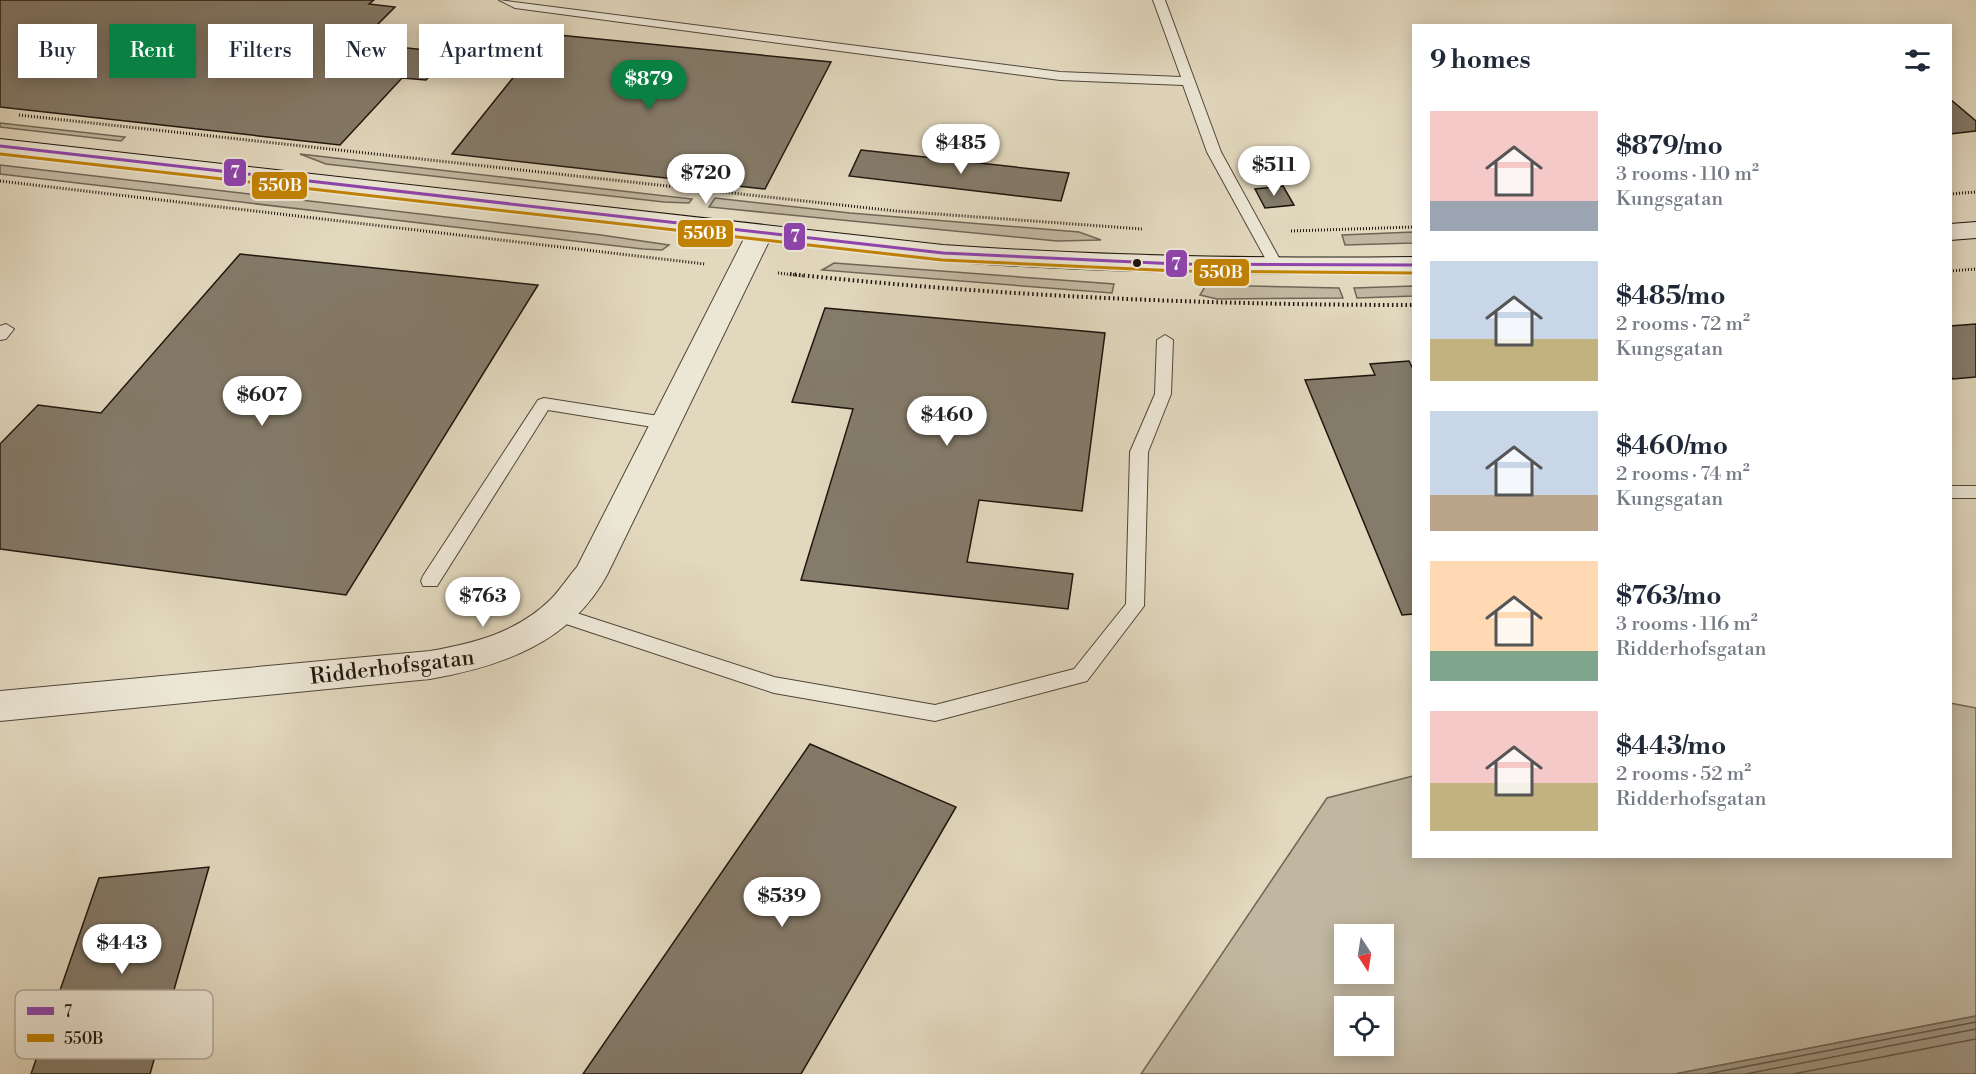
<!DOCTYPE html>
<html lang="en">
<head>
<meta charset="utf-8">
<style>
  :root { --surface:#fff; --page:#f2f2f3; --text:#1f2937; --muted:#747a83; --accent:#0b8043 }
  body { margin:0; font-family:"Libre Bodoni",serif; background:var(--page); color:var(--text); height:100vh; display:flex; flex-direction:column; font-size:22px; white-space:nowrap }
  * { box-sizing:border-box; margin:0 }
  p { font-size:20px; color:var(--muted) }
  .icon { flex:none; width:33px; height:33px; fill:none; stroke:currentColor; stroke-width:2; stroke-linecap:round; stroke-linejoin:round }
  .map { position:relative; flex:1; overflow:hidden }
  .details { position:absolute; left:1412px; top:24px; width:540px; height:834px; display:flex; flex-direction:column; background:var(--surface); border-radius:0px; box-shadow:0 3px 15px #0003 }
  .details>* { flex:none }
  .hud { position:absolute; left:18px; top:24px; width:570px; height:54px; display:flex; gap:12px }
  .needle { width:39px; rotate:168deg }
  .buttons { position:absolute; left:1334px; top:924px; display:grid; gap:12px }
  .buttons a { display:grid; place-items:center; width:60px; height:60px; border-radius:0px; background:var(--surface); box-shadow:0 3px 15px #0003; font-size:30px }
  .price { position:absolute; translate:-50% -51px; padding:0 14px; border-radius:21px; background:#fff; color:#222; font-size:20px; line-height:39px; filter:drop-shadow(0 2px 3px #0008) }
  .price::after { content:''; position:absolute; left:50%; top:36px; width:18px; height:14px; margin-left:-9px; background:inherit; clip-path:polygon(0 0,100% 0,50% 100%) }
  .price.selected { background:var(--accent); color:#fff }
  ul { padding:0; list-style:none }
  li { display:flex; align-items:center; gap:18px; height:150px; padding:0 18px }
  li span { display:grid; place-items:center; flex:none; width:168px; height:120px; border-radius:0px; color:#555 }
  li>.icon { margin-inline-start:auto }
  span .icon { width:72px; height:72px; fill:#fffc; stroke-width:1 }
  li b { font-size:26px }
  h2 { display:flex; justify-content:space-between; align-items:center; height:72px; padding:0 18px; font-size:26px }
  .tag { padding:0 21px; border-radius:0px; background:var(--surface); box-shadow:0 3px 15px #0003; font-size:21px; line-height:54px }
  .tag.selected { background:var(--accent); color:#fff }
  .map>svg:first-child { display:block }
  .green { fill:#c1b7a0; stroke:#706657; stroke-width:1.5; fill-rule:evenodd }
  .water { fill:#a09682; stroke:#6c6354; stroke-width:1.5 }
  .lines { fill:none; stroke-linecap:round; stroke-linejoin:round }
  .shore { stroke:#605648; stroke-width:1.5 }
  .building { fill:#847b6a; stroke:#1f160e; stroke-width:1.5 }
  .service-casing { stroke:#50463a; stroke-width:2 }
  .minor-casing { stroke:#50463a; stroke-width:2 }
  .secondary-casing { stroke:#1f160e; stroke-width:2 }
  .path-far1 { stroke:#1f160e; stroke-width:3; stroke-dasharray:1 2; stroke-linecap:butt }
  .path { stroke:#1f160e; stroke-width:4; stroke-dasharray:1.5 3; stroke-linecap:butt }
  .service { fill:#ece6d5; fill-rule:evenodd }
  .minor { fill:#ece6d5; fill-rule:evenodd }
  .secondary { fill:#ece6d5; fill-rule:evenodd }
  .bus-1-casing { stroke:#ece6d5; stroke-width:6 }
  .bus-2-casing { stroke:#ece6d5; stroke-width:6 }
  .bus-1 { stroke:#8e44ad; stroke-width:3 }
  .bus-2 { stroke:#c18204; stroke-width:3 }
  .bus-dot { fill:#1f160e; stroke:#ece6d5; stroke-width:2 }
  .labels { text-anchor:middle; stroke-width:4.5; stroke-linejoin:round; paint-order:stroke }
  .street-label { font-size:22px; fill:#1f160e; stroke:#ece6d5 }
  .key { fill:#ece6d5; stroke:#aea899; stroke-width:1.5 }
  .key-label { font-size:16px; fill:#1f160e }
  .line-badge { stroke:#ece6d5; stroke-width:2 }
  .badge-label { font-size:16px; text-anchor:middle; font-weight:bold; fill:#fff }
</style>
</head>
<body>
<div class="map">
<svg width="1976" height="1074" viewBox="0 0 1976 1074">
  <rect width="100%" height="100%" fill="#e2d8be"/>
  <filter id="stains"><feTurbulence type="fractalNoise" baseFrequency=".00333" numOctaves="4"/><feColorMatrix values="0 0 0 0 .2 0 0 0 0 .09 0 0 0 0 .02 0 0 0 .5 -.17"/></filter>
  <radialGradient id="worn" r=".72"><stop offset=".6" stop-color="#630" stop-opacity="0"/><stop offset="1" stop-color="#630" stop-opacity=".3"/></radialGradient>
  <!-- green -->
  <path class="green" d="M0,123L125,137L121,141L0,127Z
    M300,154L692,199L689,203L664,202L326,164Z
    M0,165L601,235L669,245L662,250L643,249L0,174Z
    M715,198L850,213L1079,232L1101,240L1057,241L709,207Z
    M1413,232V243L1345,245L1342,235Z
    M834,263L1114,284L1112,293L822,270Z
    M1206,285L1339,288L1343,298L1217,299L1200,295Z
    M1413,286V296L1357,298L1354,288Z
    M1950,703L1976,708V1016L1675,1074H1141L1327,798L1413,776V856H1950ZM1344,934H1383V974H1344ZM1344,1006H1383V1046H1344Z"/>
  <!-- water -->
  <path class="water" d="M1976,1016V1074H1675Z"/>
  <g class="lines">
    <!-- shore -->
    <path class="shore" d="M1707,1074L1976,1022
      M1746,1074L1976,1029
      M1793,1074L1976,1039"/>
  </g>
  <!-- building -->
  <path class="building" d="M0,0H374L369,4L395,7L359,43L427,50L420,57L444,60L426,80L402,78L340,145L0,107Z
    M548,34L831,62L765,189L452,154Z
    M1950,99L1976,121V131L1950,134Z
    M861,150L1069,173L1061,201L849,176Z
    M1283,186L1294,205L1265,208L1255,189Z
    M240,254L538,285L346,595L0,549V444L38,405L101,413Z
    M825,308L1105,333L1082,511L979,500L967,562L1073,574L1068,609L801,580L853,409L792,402Z
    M1976,324V377L1953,379L1950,376V326Z
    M1409,361L1413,369V614L1402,615L1305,380L1375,375L1370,364Z
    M810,744L956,807L801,1074H583Z
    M209,867L150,1074H31L99,878Z"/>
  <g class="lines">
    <!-- service casing -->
    <g class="service-casing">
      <path id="service" d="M499,0L1060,72L1181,77L1153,0H1165L1221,152L1284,267L1277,272L1270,267L1207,152L1183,85L1060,80L515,8Z
        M6,324L14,329L6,339L0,340V326Z
        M1165,335L1173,340L1171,394L1148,452L1144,606L1087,681L935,721L774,693L551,619L549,614L551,609L558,607L774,677L935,705L1074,669L1126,604L1130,452L1155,394L1157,340Z
        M544,398L665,417L673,423L665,429L548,410L437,586H423L421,581L423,576L538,400Z
        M1950,486H1976V498H1950Z"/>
    </g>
    <!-- minor casing -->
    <g class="minor-casing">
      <path id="minor" d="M760,225L769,227L773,233L607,575C570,643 502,666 430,679L0,721V691L430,651C475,643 518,632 551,599C561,589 568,577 577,567L747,233L751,227Z"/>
    </g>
    <!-- secondary casing -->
    <g class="secondary-casing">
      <path id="secondary" d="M0,139L943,245C1100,256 1256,259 1413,257V273C1256,275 1100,273 943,261L0,153Z
        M1976,222V238L1950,240V224Z"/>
    </g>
    <!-- path-far1 -->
    <path class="path-far1" d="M19,115L896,211L1142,229
      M0,181L705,264
      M1950,194L1976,192
      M1291,231L1413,227
      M1950,271L1976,269
      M778,273L804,276"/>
    <!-- path -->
    <path class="path" d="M790,274C997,296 1204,305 1413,305"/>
    <!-- service -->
    <use href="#service" class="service"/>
    <!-- minor -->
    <use href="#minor" class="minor"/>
    <!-- secondary -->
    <use href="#secondary" class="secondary"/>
    <!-- bus-1 casing -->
    <g class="bus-1-casing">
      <path id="bus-1" d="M0,146L943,253L1178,264L1413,265"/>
    </g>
    <!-- bus-2 casing -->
    <g class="bus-2-casing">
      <path id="bus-2" d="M0,154L942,260L1178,271L1413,273"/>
    </g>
    <!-- bus-1 -->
    <use href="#bus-1" class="bus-1"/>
    <!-- bus-2 -->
    <use href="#bus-2" class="bus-2"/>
  </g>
  <!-- markers -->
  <circle class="bus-dot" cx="1137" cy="263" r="5"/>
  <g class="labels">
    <!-- street labels -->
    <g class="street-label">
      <text transform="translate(392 666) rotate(-7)" y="8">Ridderhofsgatan</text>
    </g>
  </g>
  <!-- legend -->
  <rect x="15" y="990" width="198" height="69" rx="9" class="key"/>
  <rect x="27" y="1007" width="27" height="8" fill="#8e44ad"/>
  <rect x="27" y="1034" width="27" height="8" fill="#c18204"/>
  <g class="key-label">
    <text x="64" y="1017">7</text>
    <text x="64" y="1044">550B</text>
  </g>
  <g class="line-badge">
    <rect x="223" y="158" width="24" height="29" rx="6" fill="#8e44ad"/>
    <rect x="251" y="171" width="57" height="29" rx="6" fill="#c18204"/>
    <rect x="677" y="219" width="57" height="29" rx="6" fill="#c18204"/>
    <rect x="783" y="222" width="23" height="29" rx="6" fill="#8e44ad"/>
    <rect x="1165" y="249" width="23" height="29" rx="6" fill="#8e44ad"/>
    <rect x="1193" y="258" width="57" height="29" rx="6" fill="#c18204"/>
  </g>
  <g class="badge-label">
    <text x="235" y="178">7</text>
    <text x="280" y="191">550B</text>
    <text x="705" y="239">550B</text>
    <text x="795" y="242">7</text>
    <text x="1176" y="270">7</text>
    <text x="1221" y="278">550B</text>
  </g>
  <rect width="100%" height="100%" filter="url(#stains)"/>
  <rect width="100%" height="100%" fill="url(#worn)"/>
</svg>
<div class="buttons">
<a><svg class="needle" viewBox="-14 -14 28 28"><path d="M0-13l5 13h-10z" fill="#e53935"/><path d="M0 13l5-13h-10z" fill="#747a83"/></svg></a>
<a><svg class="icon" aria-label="locate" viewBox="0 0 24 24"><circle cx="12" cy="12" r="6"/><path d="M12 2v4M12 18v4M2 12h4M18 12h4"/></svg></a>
</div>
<b class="price selected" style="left:649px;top:111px">$879</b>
<b class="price" style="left:961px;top:175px">$485</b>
<b class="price" style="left:1274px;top:197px">$511</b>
<b class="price" style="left:706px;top:205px">$720</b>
<b class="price" style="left:262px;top:427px">$607</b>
<b class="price" style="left:947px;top:447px">$460</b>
<b class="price" style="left:483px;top:628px">$763</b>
<b class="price" style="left:782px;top:928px">$539</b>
<b class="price" style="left:122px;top:975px">$443</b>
<div class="hud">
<a class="tag">Buy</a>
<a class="tag selected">Rent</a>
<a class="tag">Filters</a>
<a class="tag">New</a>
<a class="tag">Apartment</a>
</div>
<section class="details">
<h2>9 homes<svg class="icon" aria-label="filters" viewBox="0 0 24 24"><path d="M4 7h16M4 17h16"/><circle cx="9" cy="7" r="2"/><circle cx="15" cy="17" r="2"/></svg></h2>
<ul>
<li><span style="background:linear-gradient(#f6c9c9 75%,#9aa5b1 0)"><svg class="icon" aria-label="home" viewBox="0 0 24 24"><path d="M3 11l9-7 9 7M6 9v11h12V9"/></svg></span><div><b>$879/mo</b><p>3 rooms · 110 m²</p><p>Kungsgatan</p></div></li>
<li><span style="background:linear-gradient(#c9d6e8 65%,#c2b280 0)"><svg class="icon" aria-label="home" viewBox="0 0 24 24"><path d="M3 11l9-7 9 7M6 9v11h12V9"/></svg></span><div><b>$485/mo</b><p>2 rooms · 72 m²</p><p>Kungsgatan</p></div></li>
<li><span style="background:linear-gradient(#c9d6e8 70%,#b9a48a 0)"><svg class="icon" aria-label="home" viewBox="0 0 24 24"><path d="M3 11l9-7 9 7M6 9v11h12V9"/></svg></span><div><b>$460/mo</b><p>2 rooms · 74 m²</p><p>Kungsgatan</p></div></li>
<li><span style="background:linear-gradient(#ffd9b3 75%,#7fa58c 0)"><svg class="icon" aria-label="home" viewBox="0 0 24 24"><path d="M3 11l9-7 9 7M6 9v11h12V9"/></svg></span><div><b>$763/mo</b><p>3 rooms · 116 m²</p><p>Ridderhofsgatan</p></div></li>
<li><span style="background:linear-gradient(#f6c9c9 60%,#c2b280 0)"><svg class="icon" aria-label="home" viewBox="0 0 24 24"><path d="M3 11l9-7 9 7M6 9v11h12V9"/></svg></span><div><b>$443/mo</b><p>2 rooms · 52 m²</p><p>Ridderhofsgatan</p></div></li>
</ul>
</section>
</div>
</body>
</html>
